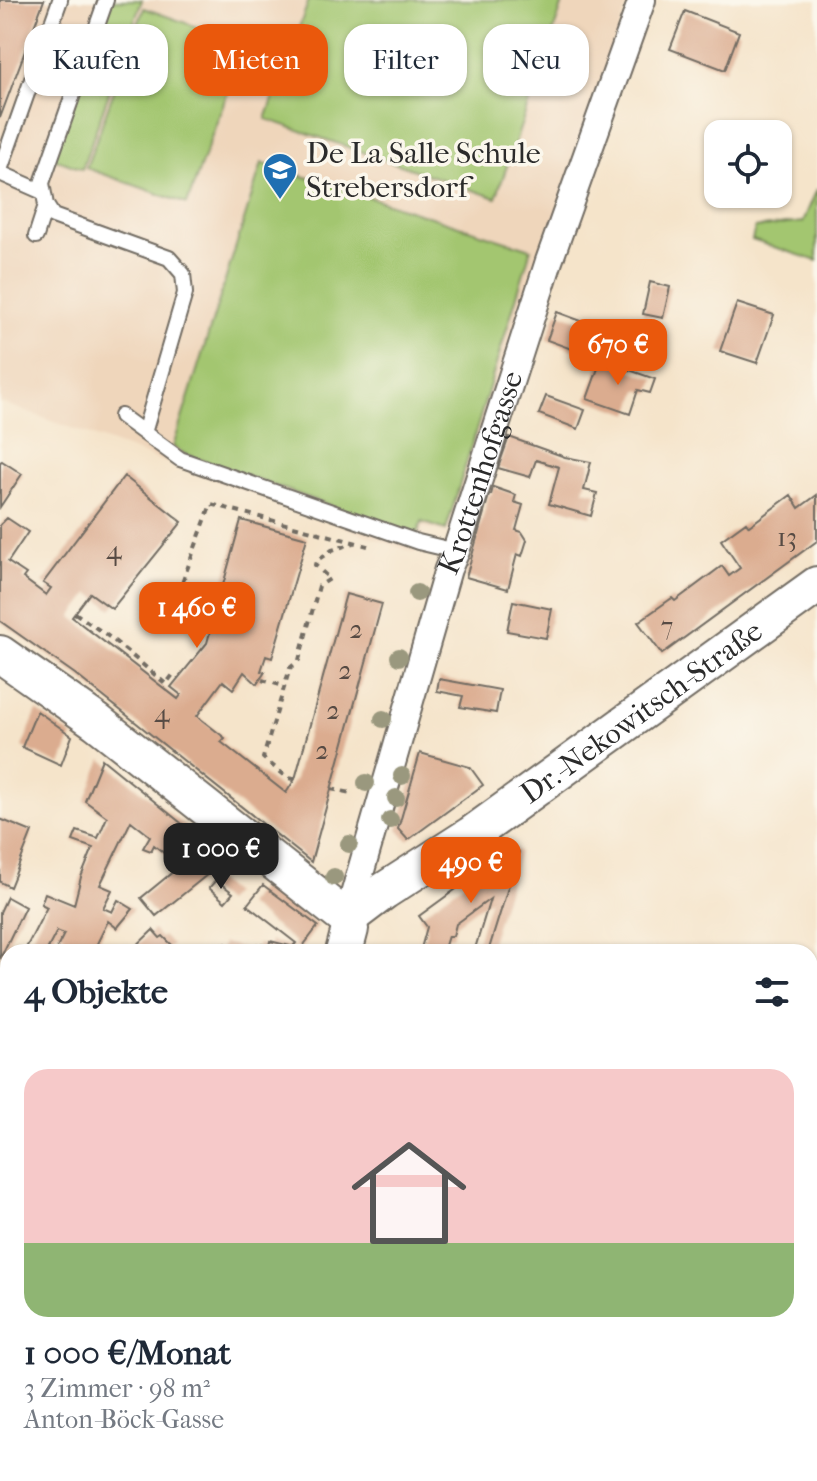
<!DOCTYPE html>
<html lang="de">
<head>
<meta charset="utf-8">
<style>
  :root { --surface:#fff; --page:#f6f6f7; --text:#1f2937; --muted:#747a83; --line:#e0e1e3; --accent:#ea580c }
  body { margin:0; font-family:"IM FELL French Canon",serif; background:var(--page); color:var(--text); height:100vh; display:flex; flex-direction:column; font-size:30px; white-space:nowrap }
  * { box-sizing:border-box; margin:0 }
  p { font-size:26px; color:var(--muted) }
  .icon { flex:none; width:44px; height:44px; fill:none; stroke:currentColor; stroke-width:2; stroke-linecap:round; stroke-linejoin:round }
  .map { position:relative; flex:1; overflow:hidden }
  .sheet { position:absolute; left:0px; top:944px; width:818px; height:538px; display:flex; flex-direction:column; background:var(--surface); border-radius:24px 24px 0 0; box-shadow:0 2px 6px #0004 }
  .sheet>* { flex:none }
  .top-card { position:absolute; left:24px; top:24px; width:770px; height:72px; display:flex; gap:16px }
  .fabs { position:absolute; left:704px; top:120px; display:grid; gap:16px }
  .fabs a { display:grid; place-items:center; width:88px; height:88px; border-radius:16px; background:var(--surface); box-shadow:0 2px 6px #0004; font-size:40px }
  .price { position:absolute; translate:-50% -68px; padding:0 18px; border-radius:16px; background:var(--accent); color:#fff; font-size:26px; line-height:52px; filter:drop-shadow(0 2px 4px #0008) }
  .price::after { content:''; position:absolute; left:50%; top:48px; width:24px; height:18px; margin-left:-12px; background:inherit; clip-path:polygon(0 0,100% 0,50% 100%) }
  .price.current { background:#222; color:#fff }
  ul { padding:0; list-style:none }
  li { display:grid; align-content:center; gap:16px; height:424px; padding:0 24px }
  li+li { border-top:2px solid var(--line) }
  li span { display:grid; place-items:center; height:248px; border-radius:24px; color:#555 }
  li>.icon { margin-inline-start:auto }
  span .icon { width:144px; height:144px; fill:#fffc; stroke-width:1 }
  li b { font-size:34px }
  h2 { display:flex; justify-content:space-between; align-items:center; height:96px; padding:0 24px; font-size:34px }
  .tag { padding:0 28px; border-radius:24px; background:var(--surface); box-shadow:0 2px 6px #0004; font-size:28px; line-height:72px }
  .tag.current { background:var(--accent); color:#fff }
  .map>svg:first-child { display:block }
  .built { fill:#efd6bb }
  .green { fill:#a3c66f; stroke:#67784d; stroke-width:2 }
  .building { fill:#dbac8f }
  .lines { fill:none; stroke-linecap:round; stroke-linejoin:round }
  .service-casing { stroke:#726c63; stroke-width:18 }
  .minor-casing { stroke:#726c63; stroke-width:30 }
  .tertiary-casing { stroke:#726c63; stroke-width:36 }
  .secondary-casing { stroke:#726c63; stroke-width:40 }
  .path { stroke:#726c63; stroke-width:4; stroke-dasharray:6 6; stroke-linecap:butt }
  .service { stroke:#fff; stroke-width:14 }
  .minor { stroke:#fff; stroke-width:26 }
  .tertiary { stroke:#fff; stroke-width:32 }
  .secondary { stroke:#fff; stroke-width:36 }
  .tree { fill:#9a987e }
  .labels { text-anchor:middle; stroke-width:7; stroke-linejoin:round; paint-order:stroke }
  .number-label { font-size:26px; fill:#574b44 }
  .poi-label { font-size:30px; fill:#2b2b2b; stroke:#fbf7ec; text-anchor:start }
  .street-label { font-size:30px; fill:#2b2b2b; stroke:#fbf7ec }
</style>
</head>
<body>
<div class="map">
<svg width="817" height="1481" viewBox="0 0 817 1481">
  <rect width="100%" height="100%" fill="#fbf7ec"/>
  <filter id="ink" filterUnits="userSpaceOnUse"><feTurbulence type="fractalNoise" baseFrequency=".0125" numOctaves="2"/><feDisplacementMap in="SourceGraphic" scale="16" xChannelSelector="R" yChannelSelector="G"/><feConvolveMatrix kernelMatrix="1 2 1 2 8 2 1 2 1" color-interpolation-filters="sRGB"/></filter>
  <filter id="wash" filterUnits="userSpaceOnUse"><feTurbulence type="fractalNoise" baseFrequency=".006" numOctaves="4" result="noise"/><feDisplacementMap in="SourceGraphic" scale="32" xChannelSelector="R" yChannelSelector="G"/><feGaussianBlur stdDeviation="1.8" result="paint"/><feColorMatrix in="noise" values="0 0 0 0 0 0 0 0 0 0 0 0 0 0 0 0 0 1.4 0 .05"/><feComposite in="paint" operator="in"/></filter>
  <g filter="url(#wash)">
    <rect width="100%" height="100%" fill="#f5e4ca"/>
    <!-- built -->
    <path class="built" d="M0,0H629L447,532L423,527L415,553L0,402Z"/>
    <!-- green -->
    <path class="green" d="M109,0H142L82,169L52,158Z
      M309,0H564L496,198L266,119Z
      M144,8L245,44L187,204L86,168Z
      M262,163L531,249L446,530L422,522L416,536L185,454L173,447Z
      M817,189V261L752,240L755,228L803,222Z"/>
    <g id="blocks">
      <!-- building -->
      <path class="building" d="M0,0H44L0,118Z
        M685,11L739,32L725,70L670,49Z
        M650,282L670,287L663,318L643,314Z
        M737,303L774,315L757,363L720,351Z
        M557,312L611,332L601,360L547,340Z
        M601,360L655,379L650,393L638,390L630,414L587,399Z
        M546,396L585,410L578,429L539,414Z
        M509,437L565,457L591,462L584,490L597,493L591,516L549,504L559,467L536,460L530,477L498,468Z
        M2,461L22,474L0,507V462Z
        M124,476L182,522L112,609L90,593L72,617L178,699L181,695L171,687L207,643L241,520L307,538L272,658L266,656L261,671L265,672L257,684L244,672L233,689L223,681L197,716L225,738L221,742L286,793L295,779L346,594L382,604L311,862L75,674L0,621V525L7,518L28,532L8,562L26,574L23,578L46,595L51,588L43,583Z
        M493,487L516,495L514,502L523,505L516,530L522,532L527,540L522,556L517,554L508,589L466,577L489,495H491Z
        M791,495L799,508L817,495V541L662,654L638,622L672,598L675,601L722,566L729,576L740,568L721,540L746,522L749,526Z
        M513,601L552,609L546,638L507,631Z
        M439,679L500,690L496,713L460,707L463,696L437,691Z
        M37,711L72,736L61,765L22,747Z
        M420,753L470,767L483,785L408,840L398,829Z
        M102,759L207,844L223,862L156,916L141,898L180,866L154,845L151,851L143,848L150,836L131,821L100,885L112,890L103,908L112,912L118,900L133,909L117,928L108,921L93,952H55L64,934L57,931L46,952H24L47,907L41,904L45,893L74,905L81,877L93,848L73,841L77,831L98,838L107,817L85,801Z
        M0,819L32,832L10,887L0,882Z
        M514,847L519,852L488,952H474L490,899L456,924L453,936H448L443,952H420L427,927L419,916Z
        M216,880L233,893L225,902L209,888Z
        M263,885L318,926L300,950L294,945L296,943L247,905Z
        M7,897L25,907L0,959V912Z
        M153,930L160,938L163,936L172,945L164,952H130Z
        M270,941L294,947L293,952L256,949L258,944L269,946Z
        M223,943L253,950V952H220Z
        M259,1474H293L291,1481H257Z
        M328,1474H417L432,1481H335L327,1477Z"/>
    </g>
  </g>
  <g filter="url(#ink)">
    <use href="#blocks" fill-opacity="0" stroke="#726c63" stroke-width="2"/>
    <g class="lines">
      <!-- service casing -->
      <g class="service-casing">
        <path id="service" d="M106,0L42,183L46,205L53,216L169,258L183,274L185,293L144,433
          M0,170L60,0
          M0,173L43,192
          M36,236L46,205
          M121,416L180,459L418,542L456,551"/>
      </g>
      <!-- minor casing -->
      <g class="minor-casing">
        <g id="minor">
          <path id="s1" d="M347,919L448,569L456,551L549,261L642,0"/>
          <path d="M312,1481L314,1474"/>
        </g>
      </g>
      <!-- tertiary casing -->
      <g class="tertiary-casing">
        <path id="tertiary" d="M465,1474L480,1481"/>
      </g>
      <!-- secondary casing -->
      <g class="secondary-casing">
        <g id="secondary">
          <path d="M0,654L97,722L347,919"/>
          <path id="s2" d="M347,919L384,891L471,835L817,585"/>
          <path d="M344,952L350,929L347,919"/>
          <path d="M0,1021L8,1027"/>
        </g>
      </g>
      <!-- path -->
      <path class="path" d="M75,613L112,639L166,684L175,672
        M166,627L211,504L368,546
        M262,680L284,686
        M295,779L288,778L263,758L290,668L299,660L319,586L330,579L315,565L316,561L332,550L354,543
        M331,789L351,793
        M509,1474L524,1481"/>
      <!-- service -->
      <use href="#service" class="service"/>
      <!-- minor -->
      <use href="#minor" class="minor"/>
      <!-- tertiary -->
      <use href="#tertiary" class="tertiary"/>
      <!-- secondary -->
      <use href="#secondary" class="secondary"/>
    </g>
    <!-- trees -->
    <g class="tree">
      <circle cx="417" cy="593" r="9"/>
      <circle cx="399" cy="657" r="9"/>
      <circle cx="383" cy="719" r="9"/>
      <circle cx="402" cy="776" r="9"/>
      <circle cx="366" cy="783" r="9"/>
      <circle cx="396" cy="798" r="9"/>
      <circle cx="390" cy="820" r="9"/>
      <circle cx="349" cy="844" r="9"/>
      <circle cx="334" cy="877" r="9"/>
    </g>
  </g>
  <!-- icons -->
  <defs>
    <g id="school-pin" transform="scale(1.8)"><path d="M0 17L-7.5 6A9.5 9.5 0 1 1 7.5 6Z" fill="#1f6fb2" stroke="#fbf7ec"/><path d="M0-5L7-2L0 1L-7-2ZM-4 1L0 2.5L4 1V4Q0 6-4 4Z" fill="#fff"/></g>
  </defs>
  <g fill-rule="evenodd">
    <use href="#school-pin" x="280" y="170"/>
  </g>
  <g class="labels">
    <!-- number labels -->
    <g class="number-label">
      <text x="787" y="546">13</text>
      <text x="114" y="559">4</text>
      <text x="667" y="635">7</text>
      <text x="356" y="638">2</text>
      <text x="345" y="679">2</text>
      <text x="333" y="719">2</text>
      <text x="162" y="722">4</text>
      <text x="322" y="759">2</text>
    </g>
    <!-- poi labels -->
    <g class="poi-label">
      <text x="306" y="163">De La Salle Schule<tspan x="306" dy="34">Strebersdorf</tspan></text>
    </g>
    <!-- street labels -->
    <g class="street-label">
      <text dy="10" stroke="none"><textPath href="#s1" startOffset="466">Krottenhofgasse</textPath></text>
      <text dy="10" stroke="none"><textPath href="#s2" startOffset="360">Dr.-Nekowitsch-Straße</textPath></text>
    </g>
  </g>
</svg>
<div class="fabs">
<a><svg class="icon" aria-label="locate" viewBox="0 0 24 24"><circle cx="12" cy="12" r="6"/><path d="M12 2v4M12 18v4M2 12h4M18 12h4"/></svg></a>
</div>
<b class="price" style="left:618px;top:387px">670 €</b>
<b class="price" style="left:197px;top:650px">1 460 €</b>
<b class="price current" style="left:221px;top:891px">1 000 €</b>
<b class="price" style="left:471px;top:905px">490 €</b>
<div class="top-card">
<a class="tag">Kaufen</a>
<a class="tag current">Mieten</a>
<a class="tag">Filter</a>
<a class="tag">Neu</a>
</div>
<section class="sheet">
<h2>4 Objekte<svg class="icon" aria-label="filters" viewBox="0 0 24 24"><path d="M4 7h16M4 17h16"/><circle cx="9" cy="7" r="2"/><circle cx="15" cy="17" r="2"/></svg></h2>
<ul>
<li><span style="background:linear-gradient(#f6c9c9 70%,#8fb573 0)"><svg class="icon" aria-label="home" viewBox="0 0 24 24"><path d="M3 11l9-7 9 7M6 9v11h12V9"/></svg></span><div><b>1 000 €/Monat</b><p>3 Zimmer · 98 m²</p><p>Anton-Böck-Gasse</p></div></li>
</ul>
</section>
</div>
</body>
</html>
